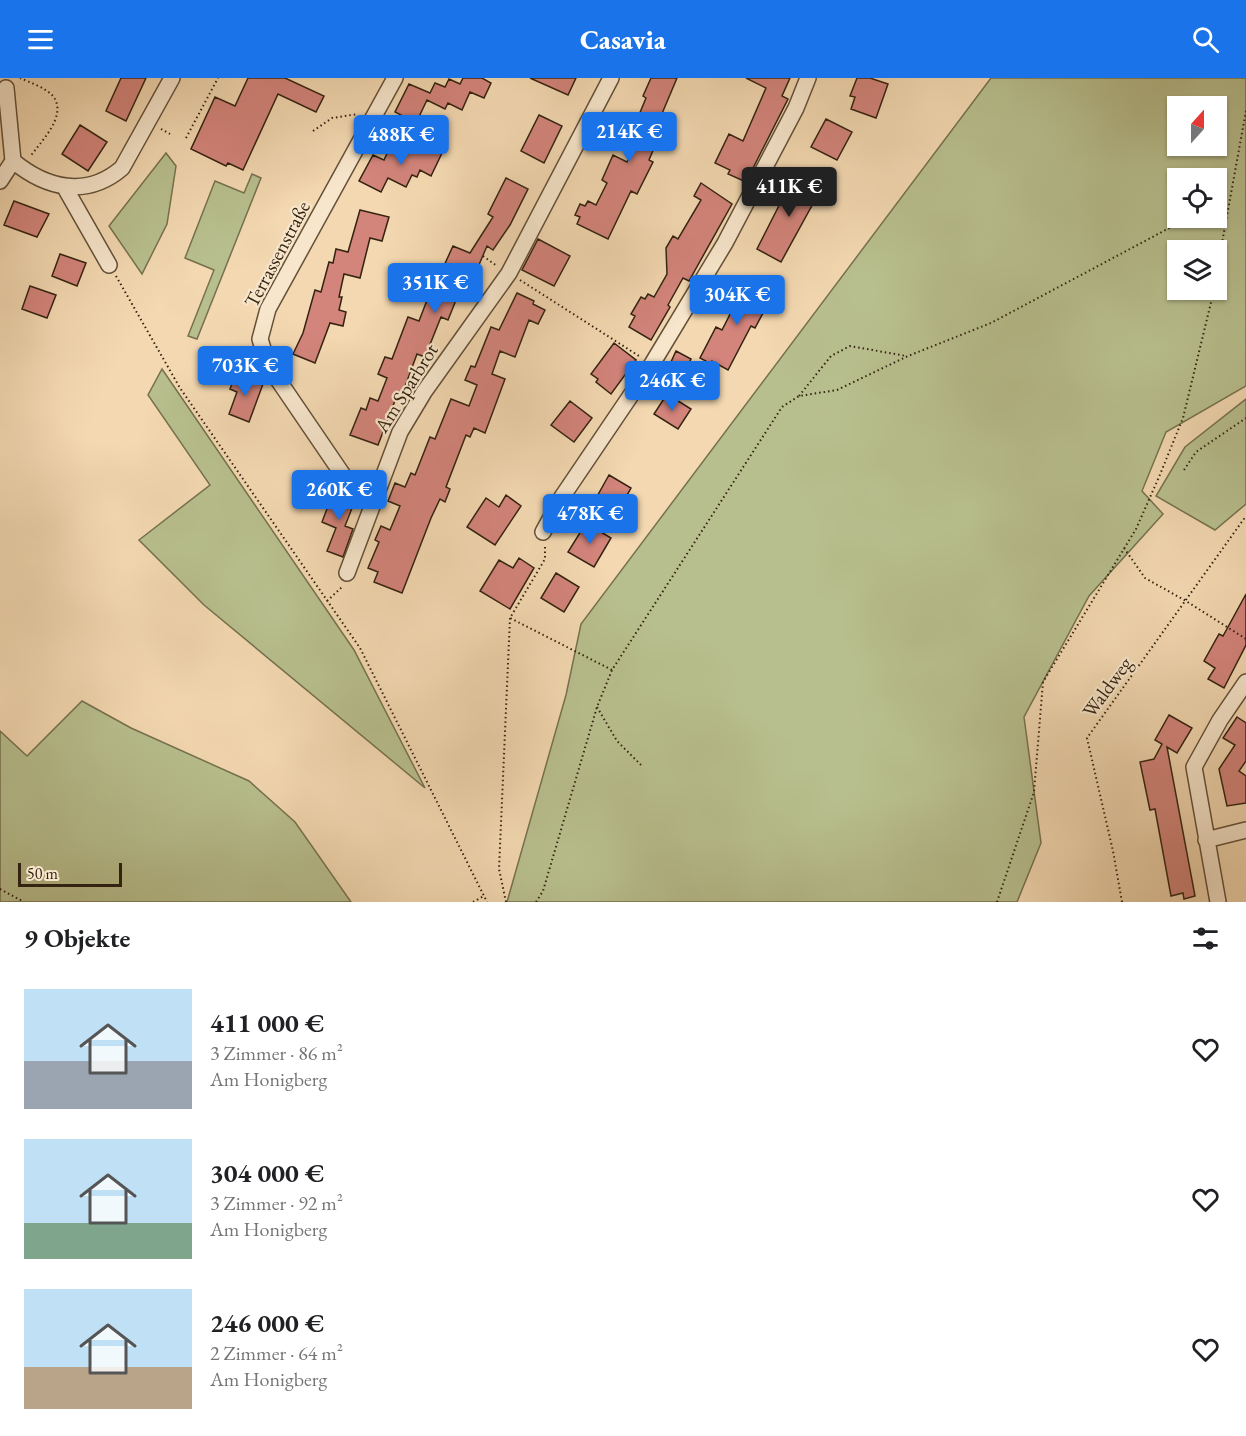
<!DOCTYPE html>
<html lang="de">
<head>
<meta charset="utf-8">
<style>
  :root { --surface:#fff; --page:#f2f2f2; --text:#202124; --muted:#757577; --accent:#1a73e8 }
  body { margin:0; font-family:"EB Garamond",serif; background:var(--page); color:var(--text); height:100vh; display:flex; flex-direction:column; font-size:22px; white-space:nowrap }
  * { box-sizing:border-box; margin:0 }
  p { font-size:20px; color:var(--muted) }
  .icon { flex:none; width:33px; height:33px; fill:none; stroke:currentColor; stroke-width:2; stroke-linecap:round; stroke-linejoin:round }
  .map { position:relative; height:824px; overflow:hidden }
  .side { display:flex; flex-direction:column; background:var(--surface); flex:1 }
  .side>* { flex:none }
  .needle { width:39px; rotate:21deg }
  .buttons { position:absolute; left:1167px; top:18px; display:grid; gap:12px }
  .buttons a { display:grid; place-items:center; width:60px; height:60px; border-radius:0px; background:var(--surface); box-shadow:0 2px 4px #0004; font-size:30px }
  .scale { position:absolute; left:18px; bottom:15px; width:104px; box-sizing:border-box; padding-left:6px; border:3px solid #332310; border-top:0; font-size:16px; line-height:21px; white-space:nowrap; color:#332310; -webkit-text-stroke:4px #f7e6cc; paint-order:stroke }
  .price { position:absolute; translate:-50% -51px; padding:0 14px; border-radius:6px; background:var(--accent); color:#fff; font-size:20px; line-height:39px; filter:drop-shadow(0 2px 3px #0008) }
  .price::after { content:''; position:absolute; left:50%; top:36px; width:18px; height:14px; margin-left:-9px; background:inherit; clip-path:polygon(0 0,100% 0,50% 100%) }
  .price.on { background:#222; color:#fff }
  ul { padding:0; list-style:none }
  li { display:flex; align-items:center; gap:18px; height:150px; padding:0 24px }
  li span { display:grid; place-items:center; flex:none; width:168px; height:120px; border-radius:0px; color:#555 }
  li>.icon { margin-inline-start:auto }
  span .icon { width:72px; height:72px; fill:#fffc; stroke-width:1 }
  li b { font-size:26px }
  h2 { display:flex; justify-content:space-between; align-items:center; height:72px; padding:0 24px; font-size:26px }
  header { display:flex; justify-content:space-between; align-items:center; height:78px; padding:0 24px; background:var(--accent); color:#fff; font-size:27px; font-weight:800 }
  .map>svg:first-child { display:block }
  .green { fill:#b8bf8e; stroke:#76714f; stroke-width:1.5; fill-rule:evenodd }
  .building { fill:#d3847b; stroke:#332310; stroke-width:1.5 }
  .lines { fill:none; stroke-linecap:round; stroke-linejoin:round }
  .minor-casing { stroke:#635038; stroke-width:18 }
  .path { stroke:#332310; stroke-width:2; stroke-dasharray:1.5 3; stroke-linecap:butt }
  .minor { stroke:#f7e6cc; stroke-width:15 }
  .labels { text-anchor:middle; stroke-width:4.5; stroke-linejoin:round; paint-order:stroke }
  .street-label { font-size:20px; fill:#332310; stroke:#f7e6cc }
</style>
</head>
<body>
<header><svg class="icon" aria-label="menu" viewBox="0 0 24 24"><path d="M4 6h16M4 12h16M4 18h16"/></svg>Casavia<svg class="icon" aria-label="search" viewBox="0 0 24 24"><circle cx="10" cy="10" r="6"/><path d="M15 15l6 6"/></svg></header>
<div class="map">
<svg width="1246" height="824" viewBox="0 0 1246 824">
  <rect width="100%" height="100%" fill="#f3d8b1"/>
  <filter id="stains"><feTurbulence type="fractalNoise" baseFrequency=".00333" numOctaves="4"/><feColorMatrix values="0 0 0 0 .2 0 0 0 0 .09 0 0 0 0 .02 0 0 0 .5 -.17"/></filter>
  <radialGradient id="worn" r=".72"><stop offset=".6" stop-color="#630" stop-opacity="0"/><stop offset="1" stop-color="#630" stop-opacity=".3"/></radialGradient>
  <!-- green -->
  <path class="green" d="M991,0H1246V308L1166,354L1142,413L1163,436L1089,518L1024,639L1041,765L1017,824H507L566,617L581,546ZM1178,28H1216V68H1178ZM1178,100H1216V140H1178ZM1178,172H1216V212H1178Z
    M166,75L176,88L167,146L142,196L109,148Z
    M252,96L261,100L197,261L188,258L214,192L185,180L215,103L244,115Z
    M162,291L354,572L425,710L204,527L139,462L210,407L148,317Z
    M1246,321V426L1215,452L1156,418L1185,369Z
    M82,623L131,650L249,703L295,744L351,824H0V653L27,678Z"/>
  <!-- building -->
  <path class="building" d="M121,0H146L126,43L106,33Z
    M248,0H285L324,18L316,34L278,16L243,92L228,85L226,88L191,71L215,19L235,28Z
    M463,0H482L491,5L484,20L470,14L462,32L448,25L445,31L427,22L416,45L395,34L409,6L430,15L435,5L445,9L449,1L460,6Z
    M530,0H576L568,17Z
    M651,0H677L661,38L667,40L649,82L653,84L637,116L631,113L608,161L577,146L580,139L575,137L580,126L585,128L588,123L596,127L607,105L602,102L613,77L627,84L636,64L632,62L637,51L634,49L646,20L643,18Z
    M746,0H790L782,18L788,21L746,104L728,96L730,92L715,85L729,56L743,63L766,10Z
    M857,0H870L888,6L876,40L851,31L855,19L850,18Z
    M539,37L562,48L544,85L521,73Z
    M826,41L852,54L837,82L811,69Z
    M80,47L107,64L88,93L62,76Z
    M417,62L442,75L431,98L420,92L417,99L412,97L406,109L388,100L381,114L359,103L373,77L384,82L389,71L400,77L404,68L412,73Z
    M794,98L821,111L781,184L757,171Z
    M506,100L528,111L510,147L493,172L487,168L469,210L462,207L448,242L441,239L425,279L417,276L400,322L396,320L378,367L350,357L361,330L366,332L370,320L378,323L387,300L378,296L385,279L392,281L408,239L419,243L434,204L436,205L453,168L470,175L493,139L488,136Z
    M701,105L732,126L689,203L683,200L668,227L670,229L651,262L629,249L635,238L631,236L641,219L645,221L648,216L654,219L667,196L666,170L673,158L678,161L701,122L694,118Z
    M14,123L49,136L37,159L4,147Z
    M360,132L389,139L382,163L370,160L360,200L344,196L339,219H342L339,232L346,234L343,248L330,245L315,285L293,276L303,255L315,212L321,214L329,184L333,185L336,171L348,174Z
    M538,161L570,178L554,208L522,192Z
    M60,176L86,185L77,208L52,198Z
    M748,201L766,210L763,216L771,220L755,250L751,248L728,292L712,283L711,286L700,280L716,249L722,252Z
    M30,208L56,217L47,240L22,231Z
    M517,215L534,223L533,226L545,232L538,246L529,242L515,279L500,273L492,296L505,301L485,355L474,350L470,359L466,357L446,409L450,411L445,424L440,421L431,440L402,515L374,504L378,494L368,490L379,464L375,462L381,448L390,452L400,428L388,423L395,405L405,409L411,395L415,397L430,359L435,361L451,321L469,328L477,307L465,302L471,288L475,289L491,249L499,252Z
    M614,265L636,282L611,316L596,304L598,301L591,296Z
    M676,273L691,281L685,292L671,284Z
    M236,295L263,306L249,344L229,336L237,314L230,311Z
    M667,316L691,331L678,351L654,336Z
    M570,323L592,340L574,364L551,347Z
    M609,397L631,410L617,435L595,422Z
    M334,412L356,420L345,448L353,451L343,479L327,473L336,450L322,444Z
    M506,417L521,428L495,467L467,449L486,420L499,429Z
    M586,445L611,460L594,489L568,474Z
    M519,480L534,490L510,531L480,513L499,482L513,490Z
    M556,495L579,509L564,534L541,520Z
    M1246,516V567L1224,610L1208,601L1215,590L1204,583L1219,556L1223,558Z
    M1169,637L1192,650L1177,675L1167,669L1195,818L1184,821L1183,815L1171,818L1155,731L1150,732L1140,684L1154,681L1162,666L1155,662Z
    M1237,639L1246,645V683L1239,693L1246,698V725L1227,728L1219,691L1235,667L1223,660Z"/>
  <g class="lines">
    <!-- minor casing -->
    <g class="minor-casing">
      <path id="minor" d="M13,83C47,111 87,120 122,90L172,0
        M0,103L13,83L6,10
        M64,108L109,187
        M376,413L345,400L268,287L260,261L268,231L395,0
        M543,454L562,419L652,286L725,165L796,30L808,0
        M347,495L400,354L424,314L509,195L611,0
        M1206,762L1246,752
        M1218,824L1194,689L1220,642L1246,604"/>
    </g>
    <!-- path -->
    <path class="path" d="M20,0C29,4 46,10 53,18C68,38 41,63 30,79
      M161,51L170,56
      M313,53L332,40L358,36
      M186,60L218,0
      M1216,139H1227
      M483,178L497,188
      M116,198L180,310L360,570L487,824
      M1216,198L1246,33
      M520,202L639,278
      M799,318L831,278L850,268L906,278
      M1184,392L1196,374L1246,340
      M545,469V481L510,540L612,592
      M1124,470L1145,500L1186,523L1246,561
      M327,523L342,509
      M597,629L617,663L641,687
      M0,811L24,824
      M473,824L484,818
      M506,824L499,791L510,540
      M536,824L543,813L597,629L612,592L782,329L799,318L837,312L908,278L991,245L1175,147L1203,140
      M997,824L1034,714L1043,604L1136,451L1159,399L1183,340L1214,212
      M1122,824L1113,773L1087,660L1246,438"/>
    <!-- minor -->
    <use href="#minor" class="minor"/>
  </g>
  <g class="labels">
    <!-- street labels -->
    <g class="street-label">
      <text transform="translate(277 176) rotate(-62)" y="7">Terrassenstraße</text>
      <text transform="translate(406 310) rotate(-58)" y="7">Am Sparbrot</text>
      <text transform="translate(1107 609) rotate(-54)" y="7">Waldweg</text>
    </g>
  </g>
  <rect width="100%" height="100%" filter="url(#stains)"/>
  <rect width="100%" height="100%" fill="url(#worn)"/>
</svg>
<div class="buttons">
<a><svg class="needle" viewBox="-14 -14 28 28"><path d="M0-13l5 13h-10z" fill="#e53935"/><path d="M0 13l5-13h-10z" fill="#757577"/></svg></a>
<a><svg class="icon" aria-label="locate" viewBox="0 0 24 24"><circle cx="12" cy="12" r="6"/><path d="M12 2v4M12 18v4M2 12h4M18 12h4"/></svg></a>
<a><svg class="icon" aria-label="layers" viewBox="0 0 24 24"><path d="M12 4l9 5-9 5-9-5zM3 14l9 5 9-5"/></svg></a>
</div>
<div class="scale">50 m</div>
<b class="price" style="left:629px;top:85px">214K €</b>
<b class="price" style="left:401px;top:88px">488K €</b>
<b class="price on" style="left:789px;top:140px">411K €</b>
<b class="price" style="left:435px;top:236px">351K €</b>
<b class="price" style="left:737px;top:248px">304K €</b>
<b class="price" style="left:245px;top:319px">703K €</b>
<b class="price" style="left:672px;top:334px">246K €</b>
<b class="price" style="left:339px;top:443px">260K €</b>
<b class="price" style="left:590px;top:467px">478K €</b>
</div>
<section class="side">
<h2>9 Objekte<svg class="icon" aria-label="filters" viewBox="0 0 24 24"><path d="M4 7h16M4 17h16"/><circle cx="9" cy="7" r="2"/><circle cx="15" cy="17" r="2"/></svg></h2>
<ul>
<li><span style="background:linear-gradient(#bfe0f5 60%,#9aa5b1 0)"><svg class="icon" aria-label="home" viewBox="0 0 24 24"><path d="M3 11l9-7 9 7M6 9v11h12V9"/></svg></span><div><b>411 000 €</b><p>3 Zimmer · 86 m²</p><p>Am Honigberg</p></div><svg class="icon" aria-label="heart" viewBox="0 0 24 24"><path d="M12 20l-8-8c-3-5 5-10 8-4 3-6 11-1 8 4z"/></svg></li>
<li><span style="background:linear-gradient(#bfe0f5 70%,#7fa58c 0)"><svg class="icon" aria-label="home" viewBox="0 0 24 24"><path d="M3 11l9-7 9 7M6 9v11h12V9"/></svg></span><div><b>304 000 €</b><p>3 Zimmer · 92 m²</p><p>Am Honigberg</p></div><svg class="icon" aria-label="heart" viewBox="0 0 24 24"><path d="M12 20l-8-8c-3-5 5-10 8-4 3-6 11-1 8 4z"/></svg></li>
<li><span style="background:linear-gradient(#bfe0f5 65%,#b9a48a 0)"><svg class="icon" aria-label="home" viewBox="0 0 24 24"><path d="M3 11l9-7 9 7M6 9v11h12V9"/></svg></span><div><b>246 000 €</b><p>2 Zimmer · 64 m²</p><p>Am Honigberg</p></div><svg class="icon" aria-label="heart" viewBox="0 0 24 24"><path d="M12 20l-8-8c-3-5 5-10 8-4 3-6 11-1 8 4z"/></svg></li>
</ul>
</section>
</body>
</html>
